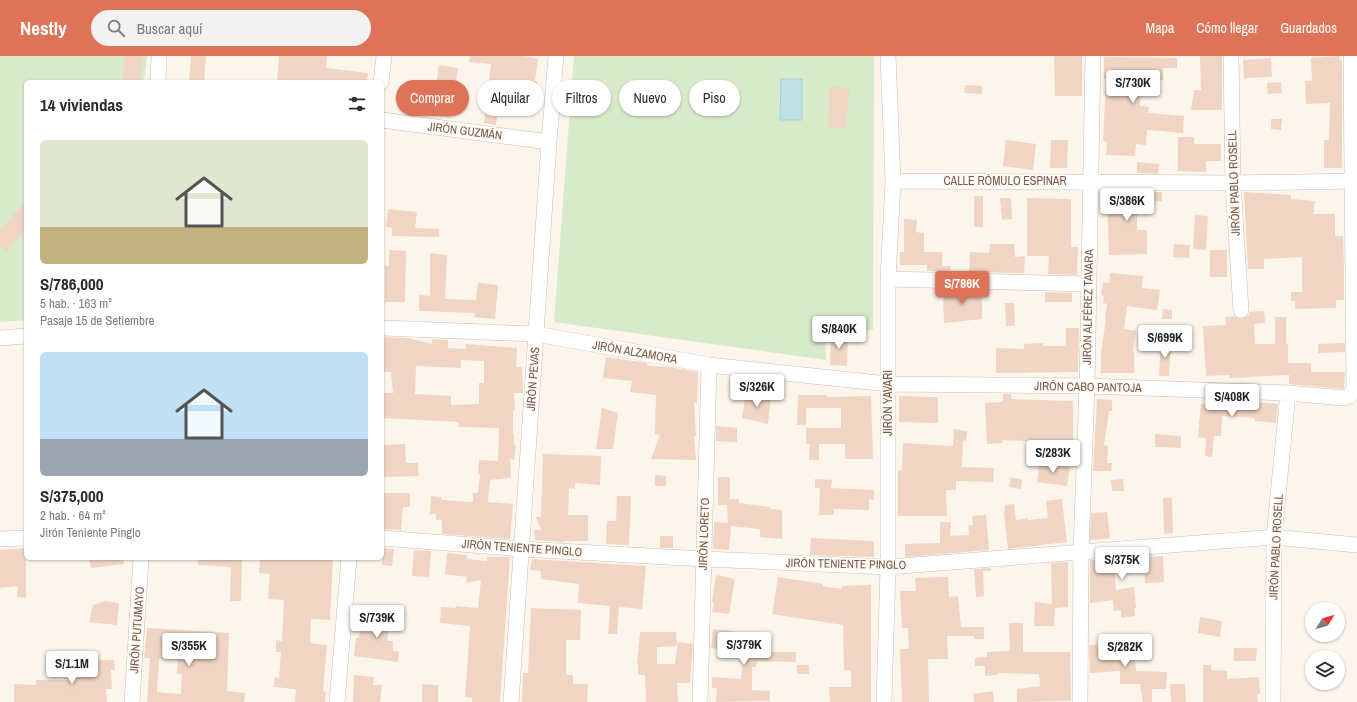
<!DOCTYPE html>
<html lang="es">
<head>
<meta charset="utf-8">
<style>
  :root { --surface:#fff; --page:#f2f2f3; --text:#2b2b33; --muted:#7c7c81; --accent:#de7358 }
  body { margin:0; font-family:"Archivo Narrow",sans-serif; background:var(--page); color:var(--text); height:100vh; display:flex; flex-direction:column; font-size:15px; white-space:nowrap }
  * { box-sizing:border-box; margin:0 }
  p { font-size:13px; color:var(--muted) }
  .icon { flex:none; width:22px; height:22px; fill:none; stroke:currentColor; stroke-width:2; stroke-linecap:round; stroke-linejoin:round }
  .map { position:relative; flex:1; overflow:hidden }
  .drawer { position:absolute; left:24px; top:24px; width:360px; height:480px; display:flex; flex-direction:column; background:var(--surface); border-radius:6px; box-shadow:0 1px 3px #0004 }
  .drawer>* { flex:none }
  .hud { position:absolute; left:396px; top:24px; width:380px; height:36px; display:flex; gap:8px }
  .needle { width:26px; rotate:53deg }
  .controls { position:absolute; left:1305px; top:546px; display:grid; gap:8px }
  .controls a { display:grid; place-items:center; width:40px; height:40px; border-radius:50%; background:var(--surface); box-shadow:0 1px 3px #0004; font-size:20px }
  .price { position:absolute; translate:-50% -34px; padding:0 9px; border-radius:4px; background:#fff; color:#222; font-size:13px; line-height:26px; filter:drop-shadow(0 1px 2px #0008) }
  .price::after { content:''; position:absolute; left:50%; top:24px; width:12px; height:9px; margin-left:-6px; background:inherit; clip-path:polygon(0 0,100% 0,50% 100%) }
  .price.active { background:var(--accent); color:#fff }
  ul { padding:0; list-style:none }
  li { display:grid; align-content:center; gap:8px; height:212px; padding:0 16px }
  li span { display:grid; place-items:center; height:124px; border-radius:6px; color:#555 }
  li>.icon { margin-inline-start:auto }
  span .icon { width:72px; height:72px; fill:#fffc; stroke-width:1 }
  li b { font-size:17px }
  h2 { display:flex; justify-content:space-between; align-items:center; height:48px; padding:0 16px; font-size:17px }
  .tag { padding:0 14px; border-radius:18px; background:var(--surface); box-shadow:0 1px 3px #0004; font-size:14px; line-height:36px }
  .tag.active { background:var(--accent); color:#fff }
  header { display:flex; align-items:center; gap:24px; box-sizing:border-box; height:56px; padding:0 20px; background:var(--accent); color:#fff }
  header strong { font-size:19px }
  nav { display:flex; gap:22px; margin-inline-start:auto; font-size:14px }
  .search { width:280px; height:36px; background:var(--page); display:flex; align-items:center; gap:10px; box-sizing:border-box; padding:0 14px; border-radius:22px; color:var(--muted); font-size:15px }
  .map>svg:first-child { display:block }
  .green { fill:#d7eaca }
  .water { fill:#c0e1e5; stroke:#a7d0d7 }
  .building { fill:#f0d5c4; fill-rule:evenodd }
  .lines { fill:none; stroke-linecap:round; stroke-linejoin:round }
  .minor-casing { stroke:#cebdb1; stroke-width:16 }
  .minor { stroke:#fff; stroke-width:15 }
  .labels { text-anchor:middle; stroke-width:3.5; stroke-linejoin:round; paint-order:stroke }
  .street-label { font-size:12px; fill:#765c4f; stroke:#fef9f2 }
</style>
</head>
<body>
<header>
<strong>Nestly</strong>
<div class="search"><svg class="icon" aria-label="search" viewBox="0 0 24 24"><circle cx="10" cy="10" r="6"/><path d="M15 15l6 6"/></svg>Buscar aquí</div>
<nav><a>Mapa</a><a>Cómo llegar</a><a>Guardados</a></nav>
</header>
<div class="map">
<svg width="1357" height="646" viewBox="0 0 1357 646">
  <rect width="100%" height="100%" fill="#fcf5eb"/>
  <!-- green -->
  <path class="green" d="M0,0H147L144,26H26V264L0,266Z
    M574,0H874L873,274L825,272L826,304L554,266Z"/>
  <!-- water -->
  <path class="water" d="M781,23H802V64H780Z"/>
  <!-- building -->
  <path class="building" d="M125,0H143L140,26H122Z
    M191,0H206L204,26H189Z
    M279,0H327L326,12L368,17L367,26H277Z
    M470,0H524L538,3L535,25H537L534,49L499,45L496,69L484,67L491,8L469,6Z
    M1054,0H1082V40H1055Z
    M1200,0H1222V54H1191L1194,34H1201Z
    M1339,0L1340,4H1342V112H1324V84H1329L1330,47L1306,48L1305,25H1312L1311,2Z
    M1104,1L1177,2V12H1163V24H1140V50L1149,51L1148,57L1184,60L1183,77L1147,74L1146,89L1136,88L1135,100L1106,99L1107,86L1103,85L1106,23H1104Z
    M1271,2L1272,21L1244,22L1243,4Z
    M439,9L458,12L451,62L432,59Z
    M1281,26L1282,37L1268,38L1267,27Z
    M965,29L982,30V38L964,37Z
    M830,30L849,32L846,72L828,71Z
    M1271,63H1282L1281,74L1271,73Z
    M1178,81H1194V88H1221V105H1206V116L1178,115Z
    M1006,84L1036,88L1033,114L1003,110Z
    M1051,84H1068L1067,112H1050Z
    M1137,106L1159,108L1158,118L1137,117Z
    M1107,136H1162V145L1137,146V174H1147V198L1109,199Z
    M1244,136L1291,139V143L1315,145L1313,158H1335V180H1343L1344,208V244H1336V252L1295,253V245H1291V236H1302V201L1264,203V213H1248Z
    M974,140H983V171H974Z
    M1000,142H1011L1012,163L1002,164Z
    M1027,142L1071,143V191H1078L1077,219L1048,218L1049,200H1027Z
    M26,145V174L6,195L0,189V174Z
    M388,153L417,156L415,172L439,173V181L392,180V172L386,171Z
    M1195,159L1208,160L1206,194L1193,193Z
    M904,163L917,164L916,176L924,177V196H942V210H951L950,216L927,215V209H900V196H904Z
    M990,188H1014L1015,201L1025,200L1024,217L969,216L970,196L989,197Z
    M1174,188L1190,189L1189,202L1173,201Z
    M389,194L406,195L405,246H385V209L389,210Z
    M1210,194H1227V221H1210Z
    M430,197L447,199L445,243L476,244L478,227L498,229L495,263L474,261L475,257L419,255V239L430,240Z
    M1110,217L1143,220L1142,232L1160,234L1157,254L1127,250L1124,273L1136,275L1133,296H1134V317H1101V296L1106,263H1105L1107,248L1103,247L1104,240L1101,239L1103,226L1109,227Z
    M943,233L982,234V263L944,267Z
    M1045,236L1072,237V246H1045Z
    M1005,247H1014L1015,270H1006Z
    M1163,253L1172,254V263H1162Z
    M1264,255L1265,267L1254,268L1255,288H1275V261H1286V288H1288V307H1311V316H1345L1344,333L1289,328V319L1230,322V319L1206,320L1203,270L1226,269L1225,261L1235,260L1242,263L1249,259V256Z
    M1066,272H1079L1078,316L996,317V292L1024,293V288L1043,287V290H1066Z
    M831,278H848L847,310L830,309Z
    M382,281L408,282L432,288V283L448,284V292L466,293V288L517,292L516,311H522L523,335V337H514L515,354H513V378H514V389H516L514,404L510,403L511,422L490,424L488,446L513,448L510,483L442,478V464H436V458H430L431,440L441,441V444L473,446V437H478L480,418H478L479,404L498,405L499,372L459,371V366L382,362V337H393L391,316H382ZM461,304L484,305V327H479V348L451,349V340L415,338L416,310L461,312Z
    M1161,285L1171,286L1169,320H1159Z
    M1345,287V296L1318,297V288Z
    M606,301L648,307L647,310L669,311L698,316L697,347L694,346L696,380H694L696,404L651,403L660,379L655,378L656,339L630,336L632,325L603,322Z
    M746,337L762,339L763,338H771L768,368L742,362Z
    M1003,338H1011V343L1073,345V396L1026,395V385L1003,384V387L987,388L985,347L1003,346Z
    M798,339H827V341L871,340L873,403H845V388H819V404H809L810,388H806V372H841V352H806V369H797Z
    M899,340L938,341V367L899,366Z
    M1097,343L1112,344V355H1109L1104,389L1108,390L1107,407H1112L1111,415H1093Z
    M1230,344L1278,348L1276,367L1255,365V362L1222,360L1221,380H1214L1212,401L1205,400L1206,382L1198,381L1201,348L1229,350Z
    M602,352L618,357L613,393H596Z
    M716,370L737,372V386L716,385Z
    M954,373L967,375L966,385L963,384L962,411L994,412L993,426L956,425V434H946L947,460H898V414H902L903,387L953,390Z
    M1155,378L1181,380V392L1155,391Z
    M405,388L406,407H418L419,420L382,421V389Z
    M543,398L601,400L600,429L575,427V433L569,432L568,459H588V485H564V486L535,484L534,474H541L536,461H541Z
    M1039,407L1070,411L1067,430L1037,426Z
    M655,419L666,420V430H655Z
    M718,421H730V443H739V447L770,451V453L782,454V483L760,481V473L731,470L729,494L713,493L714,466L728,467L727,449H718Z
    M1011,421L1022,424L1021,433L1009,431Z
    M815,423L832,424L831,432L874,434V444L869,443V454L834,453V459H819L820,432H815Z
    M1123,423L1124,435H1112L1111,424Z
    M382,437H410V451H403L401,474L382,473Z
    M617,440H631L629,489L606,488L607,465H616Z
    M1163,442H1172L1173,477L1164,478Z
    M1062,443L1067,486L1008,493L1004,458L1005,449L1014,448L1016,464L1027,462L1028,464L1048,462L1046,445Z
    M1107,456L1110,482L1090,484L1091,457Z
    M986,459L989,494L905,501V488L940,487V466H951L950,480L969,479L968,470L973,469L972,460Z
    M660,480H673V492H660Z
    M811,482L874,485V501L810,499Z
    M26,492V542L17,541L18,530L0,532V494Z
    M382,492L394,493L392,510L382,509Z
    M414,494L431,495L429,521L412,520Z
    M447,497L467,499L466,503L487,505V501H510L500,646H472V642L465,641L470,570L440,567L441,551L456,552V550L478,552L481,524L466,527L467,521L445,518Z
    M1163,500L1164,526L1145,527V513L1115,514L1116,534L1134,531L1136,552H1134L1135,560L1121,562V554L1114,555L1113,544L1090,547V504L1114,503V505L1133,501Z
    M89,502H123L124,508L91,512Z
    M198,502H242L241,545H230L231,511L198,509Z
    M260,502H333L330,564L311,563L310,587L327,589L323,635L326,636L325,646H295L296,633L274,631L275,621L279,622L281,596H276V584L282,585L284,544L268,543L270,518L259,517Z
    M532,503L646,510L642,553L619,551L617,578H608L610,550L578,547L579,528L541,523V515L530,514Z
    M1068,506V551L1055,552L1054,570H1034L1035,546L1052,548L1051,507Z
    M991,512V515H983L984,540L976,541L974,513Z
    M716,519L735,523L729,558L712,556L714,546H712Z
    M778,521L823,528L822,530L842,533V530L871,529V646H830L829,631H851V614H844L843,569L772,558Z
    M948,521L949,541L958,540L961,571H984V583H974V580H947L948,603H928L929,646H902L900,593H909L908,572H902L900,535H916L915,522Z
    M105,545L119,547L117,569L89,566L93,549Z
    M376,550L391,552L387,585H393V595L399,596L398,606L354,600L356,582H359L360,575L372,576Z
    M531,552L581,554L580,584H566V619H573V628H588L587,646H522L523,617H528Z
    M1200,561L1222,565L1220,581L1198,577Z
    M1009,567H1023V596H1070L1071,645L1017,646V633L1040,630L1039,618L998,617V619L985,620V610H975V602L987,601V596L1010,595Z
    M147,572L229,577L227,635L245,637L244,646H147L150,602H144ZM159,603L178,604L177,618H182L181,638L157,636Z
    M713,573L763,579L760,596H796V606L757,605L756,611H752V634L770,635V645L716,646L717,632H712V621L741,623L744,596L711,592Z
    M640,576H676L677,590L657,591V608H675L678,586L693,588L690,627H677L678,646H646L645,619H638V608H637Z
    M1128,587L1129,604H1135L1136,615L1167,616L1166,633H1152V646H1143L1140,628H1120V615L1090,617L1089,589Z
    M1234,592H1257L1256,605H1234Z
    M114,604L115,614H111L112,633H106L107,646H14V628L36,629V624H68V605Z
    M797,609H809V618H797Z
    M1203,609H1211V614L1227,615V623L1259,621L1260,638H1257L1258,646H1203Z
    M354,619L374,621L373,629H382L380,646H353Z
    M422,628L438,629V646H422Z
    M1170,628H1185L1186,646H1171Z
    M993,635L994,646H974L973,638Z"/>
  <g class="lines">
    <!-- minor casing -->
    <g class="minor-casing">
      <path id="minor" d="M1231,0L1233,127L1241,254
        M158,26L159,0
        M381,26L384,0
        M382,64L549,86
        M893,125L1233,127L1357,125
        M888,223L1088,228
        M382,272L536,278L709,309L888,328L1087,330L1288,337L1344,342L1350,340L1354,332L1351,0
        M0,282L26,280
        M382,482L522,493L704,503L888,511L1274,481L1357,489
        M0,483L26,482
        M132,646L141,502
        M337,646L349,502
        M511,646L549,86L556,0
        M700,646L709,309
        M884,646L888,511V223L893,125L888,0
        M1080,646L1081,495L1087,330L1093,0
        M1273,646L1274,481L1288,337"/>
    </g>
    <!-- minor -->
    <use href="#minor" class="minor"/>
  </g>
  <g class="labels">
    <!-- street labels -->
    <g class="street-label">
      <text transform="translate(465 75) rotate(7)" y="4">JIRÓN GUZMÁN</text>
      <text x="1005" y="129">CALLE RÓMULO ESPINAR</text>
      <text transform="translate(1234 127) rotate(-92)" y="4">JIRÓN PABLO ROSELL</text>
      <text transform="translate(1088 251) rotate(-89)" y="4">JIRÓN ALFÉREZ TAVARA</text>
      <text transform="translate(635 296) rotate(10)" y="4">JIRÓN ALZAMORA</text>
      <text transform="translate(533 323) rotate(-86)" y="4">JIRÓN PEVAS</text>
      <text transform="translate(1088 331) rotate(1)" y="4">JIRÓN CABO PANTOJA</text>
      <text transform="translate(888 347) rotate(-90)" y="4">JIRÓN YAVARI</text>
      <text transform="translate(704 478) rotate(-88)" y="4">JIRÓN LORETO</text>
      <text transform="translate(1276 491) rotate(-87)" y="4">JIRÓN PABLO ROSELL</text>
      <text transform="translate(522 492) rotate(4)" y="4">JIRÓN TENIENTE PINGLO</text>
      <text transform="translate(846 508) rotate(1)" y="4">JIRÓN TENIENTE PINGLO</text>
      <text transform="translate(137 574) rotate(-86)" y="4">JIRÓN PUTUMAYO</text>
    </g>
  </g>
</svg>
<div class="controls">
<a><svg class="needle" viewBox="-14 -14 28 28"><path d="M0-13l5 13h-10z" fill="#e53935"/><path d="M0 13l5-13h-10z" fill="#7c7c81"/></svg></a>
<a><svg class="icon" aria-label="layers" viewBox="0 0 24 24"><path d="M12 4l9 5-9 5-9-5zM3 14l9 5 9-5"/></svg></a>
</div>
<b class="price" style="left:1133px;top:48px">S/730K</b>
<b class="price" style="left:1127px;top:166px">S/386K</b>
<b class="price active" style="left:962px;top:249px">S/786K</b>
<b class="price" style="left:839px;top:294px">S/840K</b>
<b class="price" style="left:1165px;top:303px">S/699K</b>
<b class="price" style="left:757px;top:352px">S/326K</b>
<b class="price" style="left:1232px;top:362px">S/408K</b>
<b class="price" style="left:1053px;top:418px">S/283K</b>
<b class="price" style="left:1122px;top:525px">S/375K</b>
<b class="price" style="left:377px;top:583px">S/739K</b>
<b class="price" style="left:744px;top:610px">S/379K</b>
<b class="price" style="left:189px;top:611px">S/355K</b>
<b class="price" style="left:1125px;top:612px">S/282K</b>
<b class="price" style="left:72px;top:629px">S/1.1M</b>
<div class="hud">
<a class="tag active">Comprar</a>
<a class="tag">Alquilar</a>
<a class="tag">Filtros</a>
<a class="tag">Nuevo</a>
<a class="tag">Piso</a>
</div>
<section class="drawer">
<h2>14 viviendas<svg class="icon" aria-label="filters" viewBox="0 0 24 24"><path d="M4 7h16M4 17h16"/><circle cx="9" cy="7" r="2"/><circle cx="15" cy="17" r="2"/></svg></h2>
<ul>
<li><span style="background:linear-gradient(#dfe7d0 70%,#c2b280 0)"><svg class="icon" aria-label="home" viewBox="0 0 24 24"><path d="M3 11l9-7 9 7M6 9v11h12V9"/></svg></span><div><b>S/786,000</b><p>5 hab. · 163 m²</p><p>Pasaje 15 de Setiembre</p></div></li>
<li><span style="background:linear-gradient(#bfe0f5 70%,#9aa5b1 0)"><svg class="icon" aria-label="home" viewBox="0 0 24 24"><path d="M3 11l9-7 9 7M6 9v11h12V9"/></svg></span><div><b>S/375,000</b><p>2 hab. · 64 m²</p><p>Jirón Teniente Pinglo</p></div></li>
</ul>
</section>
</div>
</body>
</html>
